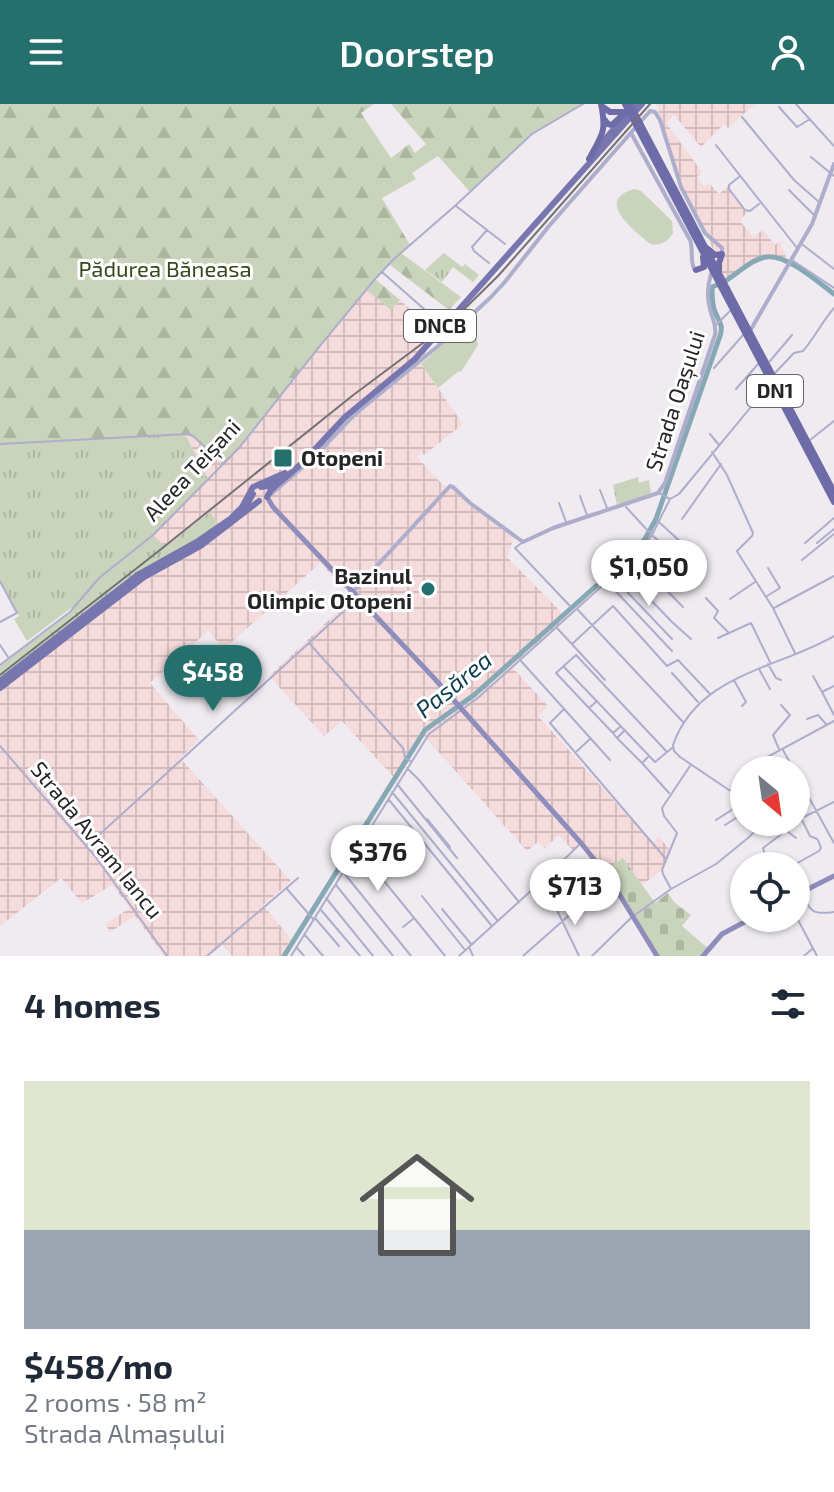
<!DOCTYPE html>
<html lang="en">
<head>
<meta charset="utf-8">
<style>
  :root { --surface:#fff; --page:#f2f2f3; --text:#1f2937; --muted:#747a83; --accent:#25706c }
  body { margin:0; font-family:"Exo 2",sans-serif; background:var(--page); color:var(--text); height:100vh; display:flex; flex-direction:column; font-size:30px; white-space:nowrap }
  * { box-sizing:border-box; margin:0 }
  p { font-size:26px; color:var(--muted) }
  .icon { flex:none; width:44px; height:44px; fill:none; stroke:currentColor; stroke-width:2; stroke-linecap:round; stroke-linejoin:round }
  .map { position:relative; height:852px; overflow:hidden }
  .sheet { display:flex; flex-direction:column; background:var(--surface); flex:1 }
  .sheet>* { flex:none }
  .needle { width:52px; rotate:151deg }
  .tools { position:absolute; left:730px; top:652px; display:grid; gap:16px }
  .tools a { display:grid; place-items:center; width:80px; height:80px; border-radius:50%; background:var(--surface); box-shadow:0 2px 6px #0004; font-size:40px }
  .price { position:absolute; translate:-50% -68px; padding:0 18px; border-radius:28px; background:#fff; color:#222; font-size:26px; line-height:52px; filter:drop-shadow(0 2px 4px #0008) }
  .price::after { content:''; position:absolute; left:50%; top:48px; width:24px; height:18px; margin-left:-12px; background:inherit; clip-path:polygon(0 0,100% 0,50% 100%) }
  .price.active { background:var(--accent); color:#fff }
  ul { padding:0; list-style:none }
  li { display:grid; align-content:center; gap:16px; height:424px; padding:0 24px }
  li span { display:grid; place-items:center; height:248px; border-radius:0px; color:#555 }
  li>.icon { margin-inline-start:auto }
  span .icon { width:144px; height:144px; fill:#fffc; stroke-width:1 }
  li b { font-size:34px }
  h2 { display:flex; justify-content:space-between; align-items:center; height:96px; padding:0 24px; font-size:34px }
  header { display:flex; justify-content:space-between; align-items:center; height:104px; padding:0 24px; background:var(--accent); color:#fff; font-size:36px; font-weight:600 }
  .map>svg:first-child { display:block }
  .industrial { fill:url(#industrial-grid) }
  .grass { fill:url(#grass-tufts) }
  .forest { fill:url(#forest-firs) }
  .cemetery { fill:url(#cemetery-stones) }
  .pitch { fill:#cad4bc }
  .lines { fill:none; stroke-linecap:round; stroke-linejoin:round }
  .river { stroke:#87a9b6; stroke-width:5 }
  .minor { stroke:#adadcc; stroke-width:2 }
  .tertiary { stroke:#adadcc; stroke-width:4 }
  .secondary { stroke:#8e8dbb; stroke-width:5 }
  .primary { stroke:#7876ae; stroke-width:6 }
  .trunk { stroke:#6e6ca8; stroke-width:6 }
  .rail { stroke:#737174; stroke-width:2 }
  .poi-dot { fill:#25706c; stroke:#fff; stroke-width:3 }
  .labels { text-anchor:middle; stroke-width:6; stroke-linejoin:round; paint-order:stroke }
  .shield { fill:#fff; stroke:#666667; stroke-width:2 }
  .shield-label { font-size:20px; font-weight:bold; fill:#252426 }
  .park-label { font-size:22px; fill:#37471a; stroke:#fff }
  .street-label { font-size:22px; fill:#252426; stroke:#fff }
  .poi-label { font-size:22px; font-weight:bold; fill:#252426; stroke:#fff; text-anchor:start }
  .water-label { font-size:24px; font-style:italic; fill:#0b3d4c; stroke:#fff }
</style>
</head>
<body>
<header><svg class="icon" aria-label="menu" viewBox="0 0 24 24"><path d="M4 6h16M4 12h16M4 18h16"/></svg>Doorstep<svg class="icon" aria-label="person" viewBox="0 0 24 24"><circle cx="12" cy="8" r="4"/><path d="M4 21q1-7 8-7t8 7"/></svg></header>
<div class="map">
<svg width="834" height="852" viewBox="0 0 834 852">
  <defs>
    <pattern id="industrial-grid" width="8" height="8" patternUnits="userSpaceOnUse" patternTransform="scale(2)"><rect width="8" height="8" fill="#f6dbdc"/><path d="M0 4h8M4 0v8" fill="none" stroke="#d3bcbd"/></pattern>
    <pattern id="grass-tufts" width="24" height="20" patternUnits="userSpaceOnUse" patternTransform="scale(2)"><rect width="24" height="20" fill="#cad4bc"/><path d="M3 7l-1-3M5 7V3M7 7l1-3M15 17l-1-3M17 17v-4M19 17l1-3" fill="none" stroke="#adb6a1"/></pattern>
    <pattern id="forest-firs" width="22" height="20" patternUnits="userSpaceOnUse" patternTransform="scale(2)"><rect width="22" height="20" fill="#cad4bc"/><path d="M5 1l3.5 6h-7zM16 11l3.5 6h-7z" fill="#adb6a1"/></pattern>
    <pattern id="cemetery-stones" width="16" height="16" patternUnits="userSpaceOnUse" patternTransform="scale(2)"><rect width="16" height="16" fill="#cad4bc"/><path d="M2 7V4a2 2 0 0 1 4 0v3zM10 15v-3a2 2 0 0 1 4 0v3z" fill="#adb6a1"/></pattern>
  </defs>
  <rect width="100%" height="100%" fill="#efebf1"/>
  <!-- industrial -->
  <path class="industrial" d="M656,0H755L728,24L724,20L701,43L674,11L666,19L702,68L697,73L704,83L709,79L719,90L728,82L745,106L748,107L740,117L753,133L763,126L775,141L780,137L788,159L779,154L768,152L760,154L723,177L709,134L681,83Z
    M375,175L428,220L433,230L421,260L463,320L424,351L421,349L417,353L443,381L452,385L467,399L514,434L507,453L567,514L512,563L548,602L538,612L652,739L659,733L670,746L662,766L642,781L623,754L604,767L582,739L573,747L559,731L545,744L538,738L527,747L424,632L397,677L342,617L324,632L269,572L353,493L320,459L224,545L208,527L150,579L199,636L180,654L291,777L263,801L291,835L281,852H232L222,841L209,852H164L135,812L110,828L105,820L130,804L112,781L82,799L61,774L0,822V577L165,443L153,431L207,375L185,330L193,332L223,359Z"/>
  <!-- grass -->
  <path class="grass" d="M444,149L462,163L465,160L479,171L473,178L453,163L442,178L425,166Z
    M185,330L208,375L154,432L166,443L210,408L221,423L0,577V561L73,506L71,504L27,537L14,515L19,512L0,475V340Z
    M638,373L639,379L649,376L651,389L617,401L613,381Z"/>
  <!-- forest -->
  <path class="forest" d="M0,0H374L361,9L391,54L409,40L415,49L426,40L391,0H583L532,30L470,88L438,52L412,69L416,75L382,94L410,141L401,149L461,193L449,206L390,161L399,151L375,175L400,196L391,206L366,186L239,344L223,359L193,332L187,330L0,340Z"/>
  <!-- cemetery -->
  <path class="cemetery" d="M623,754L655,799L668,789L674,798L691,811L682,822L709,845L703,852H657L604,767Z"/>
  <!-- pitch -->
  <path class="pitch" d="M634,85L641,87L672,117L673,129C667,138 661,142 650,140C636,127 593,97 634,85Z
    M469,216L472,221L478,241L461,268L459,267L438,284L421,260Z"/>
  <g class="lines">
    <!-- river -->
    <path class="river" d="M727,176C738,169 752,155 766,153C787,150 818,178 834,190
      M632,450L645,435L656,415L720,232C724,220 718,217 714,205C712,198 712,191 712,183L717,181
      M610,469L616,464
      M284,852L425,626L474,591L596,482"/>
    <!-- minor -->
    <path class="minor" d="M796,0L834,42
      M779,3L797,23L810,15
      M742,13L794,76L819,98
      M716,41L797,144
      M811,53L834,72
      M739,73L729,81V85L745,106L750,107L759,100
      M789,86L814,111
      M456,102L505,140
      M487,126L472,143L474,147L489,159
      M803,141L834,165
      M792,156L834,184
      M382,168L432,212
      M716,221L731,206
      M770,257L792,231
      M714,264L744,230
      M775,269L794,249L803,247C815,233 822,218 834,204
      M736,285L759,259
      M710,330L719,341
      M810,336L834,317
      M0,340L187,330L193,332L223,359
      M712,348L727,371L753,429L752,432L737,447L738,449L773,504L795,549
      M600,386L607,404
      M659,389L670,395
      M580,392L587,411
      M559,399L566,418
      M626,403L648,427L653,429
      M682,415L721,360
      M660,419L683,440
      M653,432L678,454
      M523,438L515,444L570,502
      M805,439L834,414
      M817,439L834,425
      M645,443L670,468
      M636,455L683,503
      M802,456L834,430
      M622,466L672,518L691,535
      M614,474L672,535
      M0,477L17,509L0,518
      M607,478L672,547
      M767,492L780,484L768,464
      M706,494L718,507L714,514L728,528
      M730,495L755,478
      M774,504L834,472
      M578,506L683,618
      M557,524L605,576
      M718,534L751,519L770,558
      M309,539L403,644L405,654L410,657
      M572,540L613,502L667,562L678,556L710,590
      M0,541L8,553
      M521,557L610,656
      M768,560L776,574L781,576
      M0,561L70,508L99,474L153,431L239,344L315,248L375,175L394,155L456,101L532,30L583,0
      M564,563L655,658L672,644
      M759,565L770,585
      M672,569L698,598
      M813,572L822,588
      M734,576L746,598L742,602
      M834,582L822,588L834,611
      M597,597L589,604L613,629
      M589,604L556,569L576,551L667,648
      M564,605L550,619L666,755
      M807,615L818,611L826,620
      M625,626L617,634L641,658
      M616,633L613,629L620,623
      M0,642L95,752L167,852
      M779,645L773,631L790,611L781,601
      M783,646L794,666
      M577,647L590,635
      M648,653L642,659L669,689
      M407,664L419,676L519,798
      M758,666L755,661L758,658L834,617
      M796,670L834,739
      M397,680L457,754
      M392,688L497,816
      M744,689L729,686L680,653L674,647L673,641C698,570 777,565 834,532
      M389,696L491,821
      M427,715L450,743
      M716,716L744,698
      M802,716L810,732L817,735
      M796,717L834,698
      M775,718L796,734
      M725,721L744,709
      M784,723L794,718
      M87,742L357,495
      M358,745L445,852
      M764,748L763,744L787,726
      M792,762L819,747L821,744L818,736
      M344,769L411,852
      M543,777L579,852
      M336,781L393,852
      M287,785L314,816
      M671,785L663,770L662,766L677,729L664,712L662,704L690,662
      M801,790C811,808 813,811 834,808
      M422,792L465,846
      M326,794L373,852
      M442,805L471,840
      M321,806L360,852
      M796,812L817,852
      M315,814L339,842
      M403,823L413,815
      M305,831L323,852
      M469,843L473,852
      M297,844L304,852
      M207,852L298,774
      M291,852L429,630L479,593L634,453L652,431L670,395L679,390L770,280
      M459,852L543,776L581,739
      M523,852L609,776
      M592,852L632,813L671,785L716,760L748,734L764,718
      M804,852L812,845"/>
    <!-- tertiary -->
    <path class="tertiary" d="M631,29L690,136C694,146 689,158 695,166
      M750,227L812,120L834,60
      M270,391L310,357L354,311L438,242L490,194L504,179L549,122L650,7L655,8L660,16L681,83L705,129L722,144V150
      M352,489L450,382L453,383L470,399L523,438L553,424L658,389L665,379L715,231C717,220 712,215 710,205C707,194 708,180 711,170"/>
    <!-- secondary -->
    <path class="secondary" d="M267,393L273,403L434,574L581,739L610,775L657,852
      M796,791L834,772
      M703,852L722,830L752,814"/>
    <!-- primary -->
    <path class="primary" d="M596,46L635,0
      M261,383L268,382L277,375
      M267,393L271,386L301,360L345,313L415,255L642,0
      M245,404L253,390
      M232,413L242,403L253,383L285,369
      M0,577L139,470L198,437L236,411
      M0,584L144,473L202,441L259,397"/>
    <!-- trunk -->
    <path class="trunk" d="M625,0L834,398
      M630,0L834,388
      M603,3L610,8H623
      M604,15L608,20L612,21L628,6
      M589,55C602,31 607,28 601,0
      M708,145L715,151L722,150L719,159V167
      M696,166L704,163L703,153"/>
    <!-- rail -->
    <path class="rail" d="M0,571L160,446L352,292L451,218L498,172L650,0"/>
  </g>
  <!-- markers -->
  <g class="poi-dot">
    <rect x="273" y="344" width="20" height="20" rx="4"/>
    <circle cx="428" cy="485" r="8"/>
  </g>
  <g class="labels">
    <!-- shield labels -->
    <g class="shield">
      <rect x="404" y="206" width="72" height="32" rx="6"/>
      <rect x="747" y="271" width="56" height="32" rx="6"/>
    </g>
    <g class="shield-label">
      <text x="440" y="229">DNCB</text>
      <text x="775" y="294">DN1</text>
    </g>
    <!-- park labels -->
    <g class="park-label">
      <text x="165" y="173">Pădurea Băneasa</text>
    </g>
    <!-- street labels -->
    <g class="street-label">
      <text transform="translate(675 297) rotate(-72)" y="8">Strada Oașului</text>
      <text transform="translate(192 366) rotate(-47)" y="8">Aleea Teișani</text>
      <text transform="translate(97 736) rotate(51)" y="8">Strada Avram Iancu</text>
    </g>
    <!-- poi labels -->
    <g class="poi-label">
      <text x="301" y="362">Otopeni</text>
      <text x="412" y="480" text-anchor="end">Bazinul<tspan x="412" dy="25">Olimpic Otopeni</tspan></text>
    </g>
    <!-- water labels -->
    <g class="water-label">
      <text transform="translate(454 581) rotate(-39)" y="8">Pasărea</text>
    </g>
  </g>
</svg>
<div class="tools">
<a><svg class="needle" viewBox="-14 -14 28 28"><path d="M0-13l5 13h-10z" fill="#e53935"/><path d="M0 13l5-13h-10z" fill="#747a83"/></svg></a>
<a><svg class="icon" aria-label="locate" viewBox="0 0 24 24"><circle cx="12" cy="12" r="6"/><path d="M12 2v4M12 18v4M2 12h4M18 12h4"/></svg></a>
</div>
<b class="price" style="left:649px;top:504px">$1,050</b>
<b class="price active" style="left:213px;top:609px">$458</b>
<b class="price" style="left:378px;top:789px">$376</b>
<b class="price" style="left:575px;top:823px">$713</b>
</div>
<section class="sheet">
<h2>4 homes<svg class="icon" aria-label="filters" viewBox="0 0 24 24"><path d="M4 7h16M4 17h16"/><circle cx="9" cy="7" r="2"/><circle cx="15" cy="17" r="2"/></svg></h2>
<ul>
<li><span style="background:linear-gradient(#dfe7d0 60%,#9aa5b1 0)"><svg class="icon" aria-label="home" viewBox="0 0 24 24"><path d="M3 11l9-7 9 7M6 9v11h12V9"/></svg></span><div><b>$458/mo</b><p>2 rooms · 58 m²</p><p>Strada Almașului</p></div></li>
</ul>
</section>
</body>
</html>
